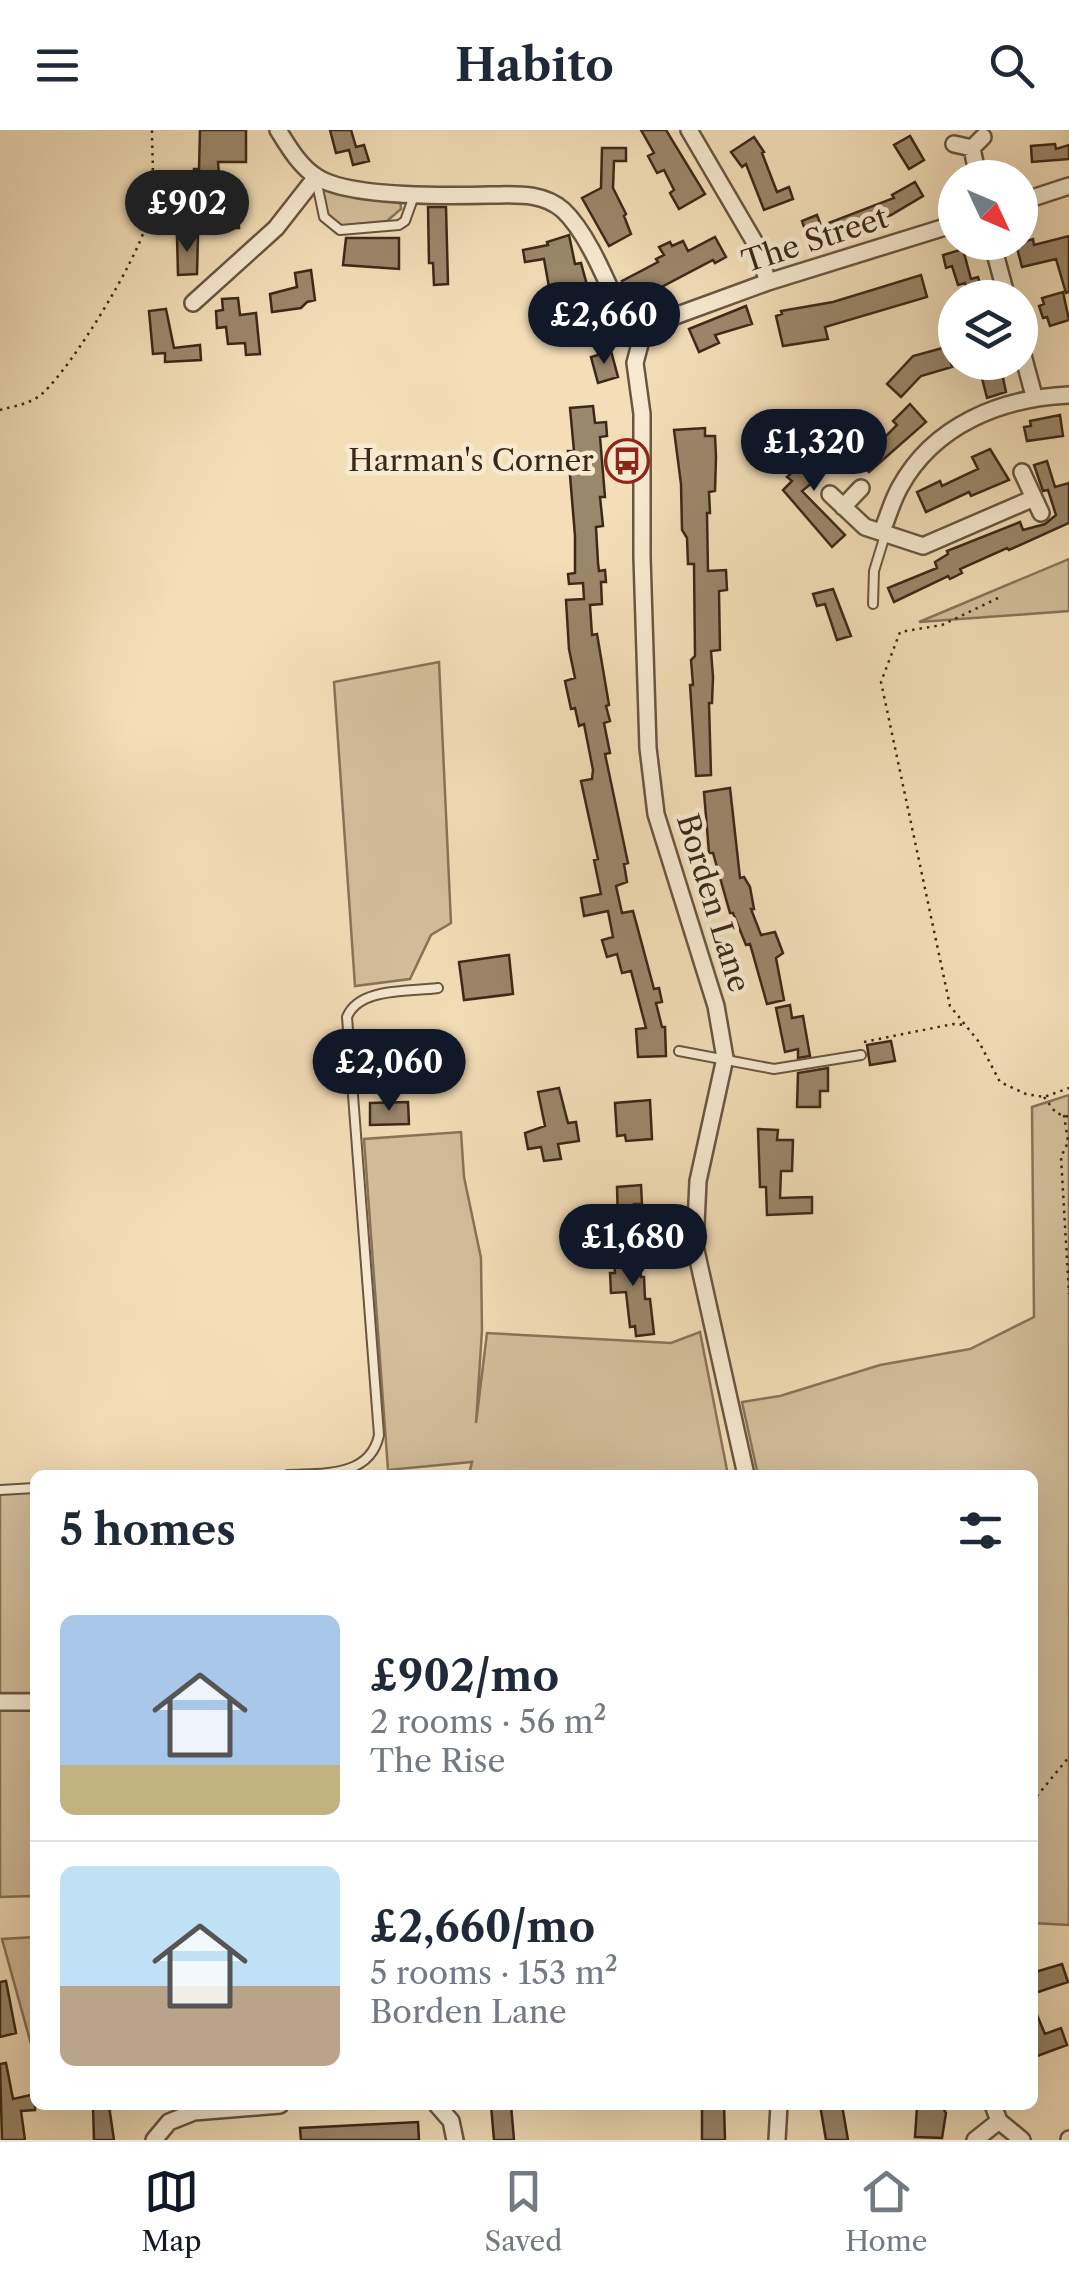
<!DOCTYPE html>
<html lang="en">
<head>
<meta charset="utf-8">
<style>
  :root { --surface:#fff; --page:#f6f6f7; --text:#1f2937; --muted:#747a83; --line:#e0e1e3; --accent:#111827 }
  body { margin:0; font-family:"Libre Caslon Text",serif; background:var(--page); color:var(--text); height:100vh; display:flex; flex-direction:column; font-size:38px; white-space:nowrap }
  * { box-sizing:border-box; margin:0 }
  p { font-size:32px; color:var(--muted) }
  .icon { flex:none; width:55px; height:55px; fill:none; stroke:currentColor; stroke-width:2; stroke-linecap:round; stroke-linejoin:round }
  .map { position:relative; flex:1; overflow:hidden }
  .panel { position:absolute; left:30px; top:1340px; width:1008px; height:640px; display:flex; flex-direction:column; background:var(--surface); border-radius:15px; box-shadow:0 10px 40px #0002 }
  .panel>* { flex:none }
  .needle { width:65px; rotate:134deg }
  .tools { position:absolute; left:938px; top:30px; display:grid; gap:20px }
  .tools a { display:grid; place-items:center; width:100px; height:100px; border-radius:50%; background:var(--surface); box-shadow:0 10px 40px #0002; font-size:50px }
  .price { position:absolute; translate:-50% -85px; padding:0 22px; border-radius:35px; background:var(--accent); color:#fff; font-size:32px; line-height:65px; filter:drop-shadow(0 2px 5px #0008) }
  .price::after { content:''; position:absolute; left:50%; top:60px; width:30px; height:22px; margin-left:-15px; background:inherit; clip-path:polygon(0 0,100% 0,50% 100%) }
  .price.selected { background:#222; color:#fff }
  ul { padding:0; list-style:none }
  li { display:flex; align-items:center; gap:30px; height:250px; padding:0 30px }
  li+li { border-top:2px solid var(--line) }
  li span { display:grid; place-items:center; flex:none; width:280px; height:200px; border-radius:15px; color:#555 }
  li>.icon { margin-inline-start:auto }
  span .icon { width:120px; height:120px; fill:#fffc; stroke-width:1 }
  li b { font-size:42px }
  h2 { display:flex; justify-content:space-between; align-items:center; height:120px; padding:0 30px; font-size:42px }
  header { display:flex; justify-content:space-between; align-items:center; height:130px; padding:0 30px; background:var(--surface); font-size:45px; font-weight:700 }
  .dock { display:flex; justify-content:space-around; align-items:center; height:140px; border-top:2px solid var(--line); background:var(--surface); font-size:28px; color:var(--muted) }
  .dock a { display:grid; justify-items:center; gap:5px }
  .dock .selected { color:var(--accent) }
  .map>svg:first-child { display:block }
  .green { fill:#d4bf9d; stroke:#88745a; stroke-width:2.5 }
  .building { fill:#9b876b; stroke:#3c2818; stroke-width:2.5 }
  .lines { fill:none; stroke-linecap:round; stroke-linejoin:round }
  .service-casing { stroke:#6a5640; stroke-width:12 }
  .minor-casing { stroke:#6a5640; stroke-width:20 }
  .path { stroke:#3c2818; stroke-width:2.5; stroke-dasharray:2.5 5; stroke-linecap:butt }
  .service { stroke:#f7ead1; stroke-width:8 }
  .minor { stroke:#f7ead1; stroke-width:15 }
  .labels { text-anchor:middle; stroke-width:9; stroke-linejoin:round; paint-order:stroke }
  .street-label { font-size:30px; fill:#3c2818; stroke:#f7ead1 }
  .poi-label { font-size:30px; fill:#3c2818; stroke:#f7ead1; text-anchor:end }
</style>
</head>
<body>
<header><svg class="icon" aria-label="menu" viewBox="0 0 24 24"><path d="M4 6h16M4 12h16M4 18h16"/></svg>Habito<svg class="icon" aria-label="search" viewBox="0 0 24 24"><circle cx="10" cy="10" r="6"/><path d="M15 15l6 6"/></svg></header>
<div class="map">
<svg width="1069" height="2010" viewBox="0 0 1069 2010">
  <rect width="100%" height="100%" fill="#f3deb8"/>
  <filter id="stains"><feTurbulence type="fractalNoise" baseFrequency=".002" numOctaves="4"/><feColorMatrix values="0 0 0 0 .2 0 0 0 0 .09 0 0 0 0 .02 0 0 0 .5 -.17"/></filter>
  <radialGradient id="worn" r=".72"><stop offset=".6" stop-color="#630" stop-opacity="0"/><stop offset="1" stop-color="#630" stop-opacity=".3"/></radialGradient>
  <!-- green -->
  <path class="green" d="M318,56L336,63L400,67L401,79L387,91L338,96L326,86L315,67Z
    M1069,429V481L919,492Z
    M439,532L451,793L431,805L410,849L355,856L334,552Z
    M1069,965V1795L1033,1793L1032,1345H758L742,1272L780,1266L880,1235L970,1219L1034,1187L1032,977Z
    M461,1002L464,1047L481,1128L482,1200L476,1293L487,1203L671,1213L700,1202L728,1345H462L469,1344L472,1332L388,1340L364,1009Z
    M35,1362V1563H0V1364Z
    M0,1579H35V1801L31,1766L0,1767Z
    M35,1807V1914H31L2,1809Z"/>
  <!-- building -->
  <path class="building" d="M200,0H246V32H218L222,84L238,83L239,98L195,99L194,39H199Z
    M330,0H351L356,17L364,15L369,31L353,35L349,20L336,23Z
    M641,0H666L705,64L679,79L670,63L674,60L664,40L657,43L648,26L654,23Z
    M910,6L924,30L909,39L894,15Z
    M754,7L764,22L762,23L777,62L789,57L793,69L764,80L746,34L742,37L731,22Z
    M1055,14L1056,19L1069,15V29L1032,32L1031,16Z
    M602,18H626V31H614L613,58L626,84L624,86L631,104L609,116L582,68L601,58Z
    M915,52L923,66L891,85L836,103L838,109L811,118L802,91L817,85L821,96L894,68L892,65Z
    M428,77H446L448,154L434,155L433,133H429Z
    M198,105L197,144L178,145L177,106Z
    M569,105L575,134L581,133L591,170L572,174L570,166L565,167L563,154L549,157L544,129L525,132L523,120L548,115L547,112Z
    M1069,106V162L1066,163L1056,129L1022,137L1017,118L1021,116L1020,113L1033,109L1034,115Z
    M715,107L726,127L715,133L713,130L650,163L646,155L628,163L622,151L658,132L656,129L664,125L659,117L670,112L672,116L683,111L688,121Z
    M346,108H399V139L343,135Z
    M963,119L971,149L978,147L984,168H969L965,153L958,155L952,136L946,138L943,125Z
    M311,140L315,170L307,172L301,178L272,182L270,164L297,157L295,143Z
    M921,145L927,167L825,197L828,209L783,216L776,186L782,184L781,181L833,172Z
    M1063,162L1069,190L1050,196L1047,187L1043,188L1039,176L1044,174L1042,168Z
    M238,168L240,185L256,183L260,224L246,225L245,213L228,214L226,197L217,198L216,181L223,180L222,169Z
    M746,176L752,194L715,205L719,213L699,222L689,199Z
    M166,179L174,218L200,215L201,230L165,232V223L153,224L149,181Z
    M946,217L952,237L921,246L901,267L887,254L913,226Z
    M611,221L618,247L598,253L591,227Z
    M1000,234L1006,262L987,268L980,240Z
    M910,274L926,292L869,342L852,325L872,306L879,313L897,295L893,291Z
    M593,276L595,293L606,292L607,306L600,307L605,367H600L603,396L596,397L598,433L599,441L605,440L606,452H601L602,474L590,475L592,505L597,504L609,575L606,576L610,591L604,593L610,623L605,624L628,733L624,734L627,752L616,756L622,783L633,781L654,859L659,858L662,872L656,873L662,897H665L666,926L638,927L636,899L646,898L631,841L622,843L617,824L607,827L602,810L613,807L608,781L584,786L581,768L601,764L594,730L598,729L581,651L592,649L593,640L584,594L579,596L575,578L571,579L565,551L575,548L569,519L566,470L584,469L583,453L569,454L568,444L575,443V406L568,321H574L570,278Z
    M1060,285L1063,306L1027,311L1024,297L1031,296L1030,291Z
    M705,298V306H715L716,327L715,361L709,362L710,383H707L708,441L726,440L727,460L719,461L720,520L711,521L713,547L712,573H709L711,645L696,646L690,555H693L691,530L695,526L694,434H688L687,408L682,400L681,354L674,300Z
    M829,318L840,330L802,361L845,405L832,417L783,360L792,351L787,347L809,326L812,329Z
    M990,319L1009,350L971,366L969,362L926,382L917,362L940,351L942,356L978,339L972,327Z
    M1047,331L1055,357L1069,353V393L1009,420L1007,418L960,439L962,443L950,449L948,446L894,472L888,458L937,438L935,432L948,424L947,421L1020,392L1023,400L1045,394L1056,385L1048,360L1043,361L1034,335Z
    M833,459L851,506L837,510L825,474L817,476L813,464Z
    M730,658L740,748L744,747L750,757L754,779H751L761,805L775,802L783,823L776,828L784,870L767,874L750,814L746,815L733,783H730L713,723H709L704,662Z
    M509,825L513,864L464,870L459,832Z
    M790,875L792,888L803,886L810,926L798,928V919L785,922L776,878Z
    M891,911L895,931L870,935L867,915Z
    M828,938V961H820V977H797L798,943Z
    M559,958L568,993L576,992L579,1011L558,1014L561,1029L544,1031L541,1017L528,1019L525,1003L545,996L538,962Z
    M650,970L652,1009L626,1011L625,1005L617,1006L615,973Z
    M408,972L409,994L370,995V973Z
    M758,999L778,1000L777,1010H793L792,1041H781L780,1068L812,1067V1083L767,1085L766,1057H760Z
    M641,1055L642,1074H634L635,1091L618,1092L617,1057Z
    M614,1082L615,1114L600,1115L598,1083Z
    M639,1118L641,1147H644L645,1169H650L654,1204L636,1206L635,1196L630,1197L626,1162L611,1163L610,1143H615L613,1120Z
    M1062,1834L1068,1852L1035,1863L1032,1843Z
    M6,1851L16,1903L0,1907V1852Z
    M1032,1873L1045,1904L1061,1898L1067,1915L1032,1928Z
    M6,1933L13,1969L35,1964V1980L21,1981L25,2010H2L0,1934Z
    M491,1975H511L514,2010H494Z
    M702,1975H724L725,2010H702Z
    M820,1975H842L848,2010H826Z
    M109,1976L114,2010H94L93,1978Z
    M917,1977L943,1978L946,1983L942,2008L915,2007Z
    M418,1992L419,2010H301L300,1998Z"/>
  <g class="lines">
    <!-- service casing -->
    <g class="service-casing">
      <path id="service" d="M316,49L324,87L340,100L399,95L405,91L415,63
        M873,474L874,441L886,402
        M679,921L774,939L861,925
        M288,1345C322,1343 370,1348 379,1305L347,887C359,857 410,862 438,858
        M0,1360L35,1358"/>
    </g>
    <!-- minor casing -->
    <g class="minor-casing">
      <path id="minor" d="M278,0C288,16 300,37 317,47C349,68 450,66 490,65C516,65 542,62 563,80C591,106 612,166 629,200L641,210
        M689,0L754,111L768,152
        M954,14L972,18L983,7
        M972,18L978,48
        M1020,72L1069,56
        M992,112L1007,168
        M193,173L276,98L316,47
        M641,210L635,233L642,284V427L648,618L656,684L716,876L725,928L698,1051L695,1116L746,1345
        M641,210L675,186L768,152L955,94
        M1020,214L1034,266
        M1022,342L1041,383
        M830,364L865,397L923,416L1034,368
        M843,377L861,358
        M882,401C888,387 892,371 900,357C934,295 1001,268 1069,265
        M0,1572H35
        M437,1975L451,1991L455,2010
        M993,1975L999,1991L1022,2010
        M154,2010L169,1992L194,1982L280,1975
        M777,2010L779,1975
        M975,2010L999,1991
        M1069,2010V2009"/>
    </g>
    <!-- path -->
    <path class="path" d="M0,280C14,276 31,274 43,263C73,235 136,132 147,92C156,62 152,31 152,0
      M998,468L942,495L900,502L881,552L950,876L979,912L1000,952L1026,964L1044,967L1069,958
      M864,912L953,894L964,895
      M1044,967L1056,983L1069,987
      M1064,985L1068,1012L1061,1027L1069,1164
      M1032,1672L1069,1627"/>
    <!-- service -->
    <use href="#service" class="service"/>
    <!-- minor -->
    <use href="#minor" class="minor"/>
  </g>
  <!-- icons -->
  <defs>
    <g id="bus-ring" transform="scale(2.25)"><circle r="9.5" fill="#f7ead1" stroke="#8f2418" stroke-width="1.5"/><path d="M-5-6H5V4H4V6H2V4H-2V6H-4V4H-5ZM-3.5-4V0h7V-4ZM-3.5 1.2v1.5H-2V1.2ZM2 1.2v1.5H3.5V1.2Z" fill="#8f2418"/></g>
  </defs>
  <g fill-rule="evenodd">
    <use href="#bus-ring" x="627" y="331"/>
  </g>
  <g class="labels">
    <!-- street labels -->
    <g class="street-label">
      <text transform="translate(815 110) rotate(-18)" y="10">The Street</text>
      <text transform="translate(713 773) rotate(73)" y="10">Borden Lane</text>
    </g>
    <!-- poi labels -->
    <g class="poi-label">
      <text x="594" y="341">Harman's Corner</text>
    </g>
  </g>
  <rect width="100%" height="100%" filter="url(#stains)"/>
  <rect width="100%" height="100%" fill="url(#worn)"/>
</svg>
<div class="tools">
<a><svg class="needle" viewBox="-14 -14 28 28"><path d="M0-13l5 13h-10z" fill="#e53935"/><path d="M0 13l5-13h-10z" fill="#747a83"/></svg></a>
<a><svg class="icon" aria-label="layers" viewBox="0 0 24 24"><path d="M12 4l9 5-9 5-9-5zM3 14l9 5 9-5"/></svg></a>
</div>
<b class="price selected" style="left:187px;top:125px">£902</b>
<b class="price" style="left:604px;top:237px">£2,660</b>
<b class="price" style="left:814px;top:364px">£1,320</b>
<b class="price" style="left:389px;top:984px">£2,060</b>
<b class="price" style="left:633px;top:1159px">£1,680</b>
<section class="panel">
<h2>5 homes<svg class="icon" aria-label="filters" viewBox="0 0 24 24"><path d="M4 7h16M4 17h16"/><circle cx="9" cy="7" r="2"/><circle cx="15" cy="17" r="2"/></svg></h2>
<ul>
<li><span style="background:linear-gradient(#a9c7e8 75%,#c2b280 0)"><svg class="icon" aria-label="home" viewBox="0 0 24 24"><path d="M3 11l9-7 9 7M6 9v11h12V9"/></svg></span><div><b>£902/mo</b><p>2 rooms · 56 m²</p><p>The Rise</p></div></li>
<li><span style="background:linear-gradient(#bfe0f5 60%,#b9a48a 0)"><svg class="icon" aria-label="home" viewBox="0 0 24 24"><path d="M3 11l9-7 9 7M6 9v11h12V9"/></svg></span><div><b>£2,660/mo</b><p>5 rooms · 153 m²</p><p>Borden Lane</p></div></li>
</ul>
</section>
</div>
<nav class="dock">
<a class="selected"><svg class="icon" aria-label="map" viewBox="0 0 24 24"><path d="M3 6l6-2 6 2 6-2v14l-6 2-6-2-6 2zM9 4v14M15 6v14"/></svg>Map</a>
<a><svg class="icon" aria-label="saved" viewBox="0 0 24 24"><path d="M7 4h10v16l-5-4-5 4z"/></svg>Saved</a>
<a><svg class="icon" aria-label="home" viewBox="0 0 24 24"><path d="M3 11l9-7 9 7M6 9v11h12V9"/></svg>Home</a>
</nav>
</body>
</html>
